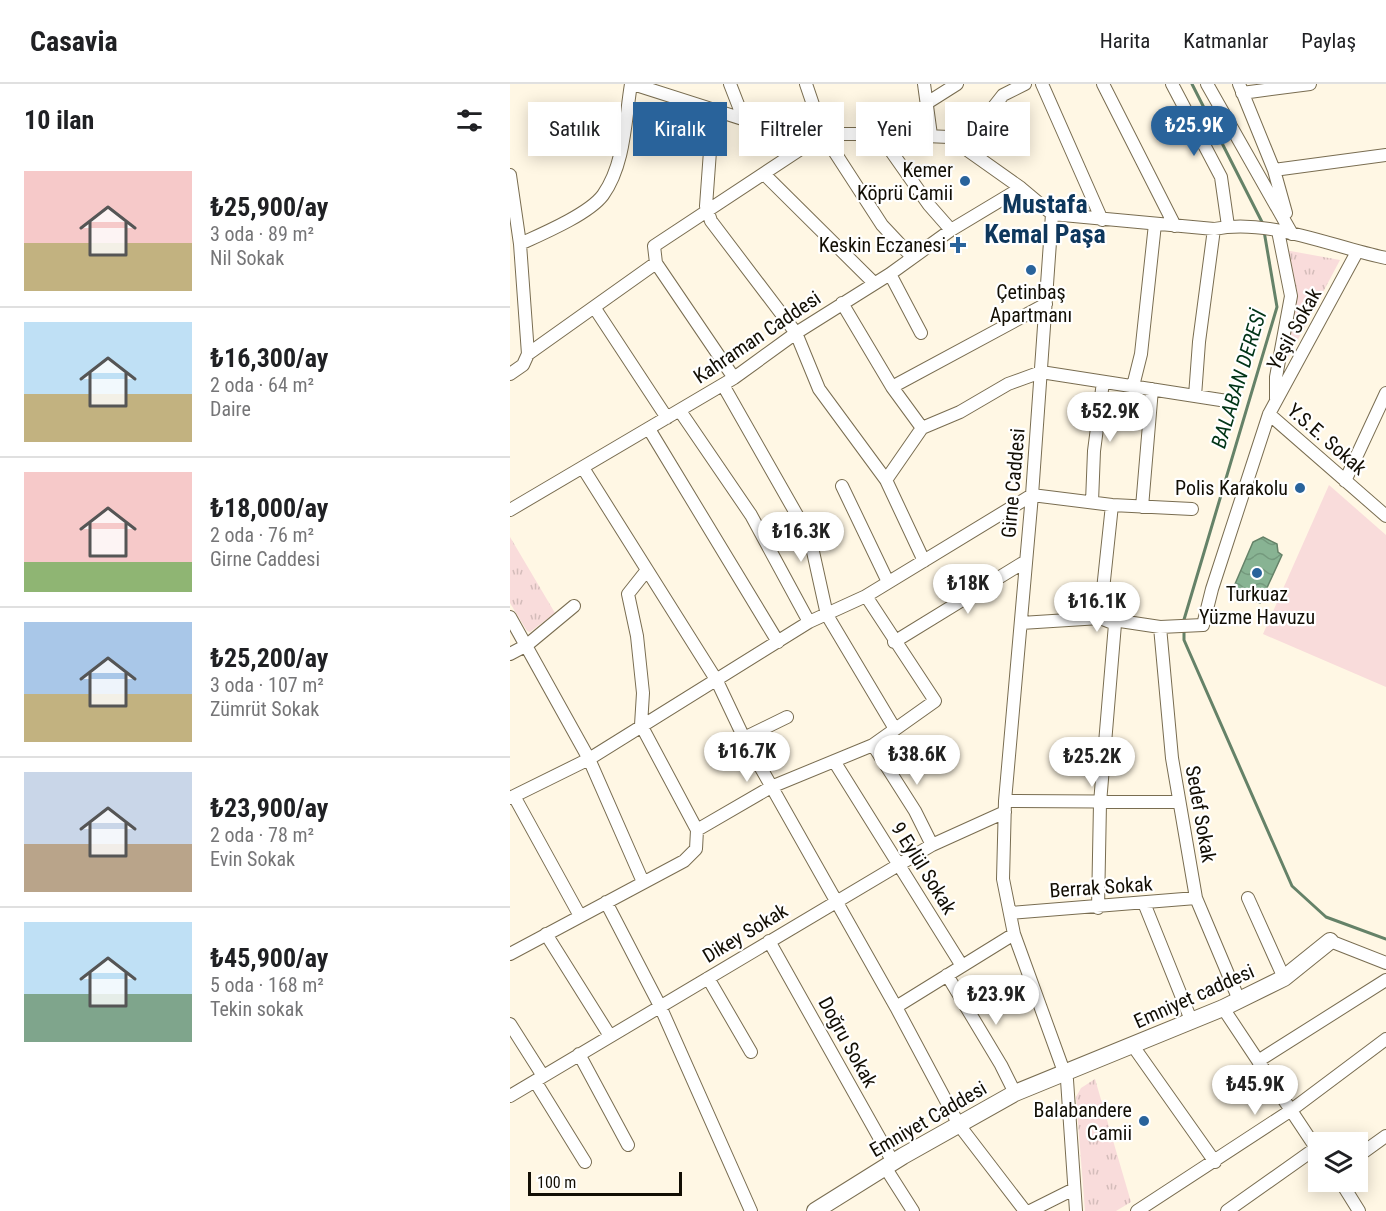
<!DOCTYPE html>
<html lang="tr">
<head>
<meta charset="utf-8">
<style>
  :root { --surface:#fff; --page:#f6f6f6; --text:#202124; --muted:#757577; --line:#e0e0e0; --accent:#29639b }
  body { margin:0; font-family:"Roboto Condensed",sans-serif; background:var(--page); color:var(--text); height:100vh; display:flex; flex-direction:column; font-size:22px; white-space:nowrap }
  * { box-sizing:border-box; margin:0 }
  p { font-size:20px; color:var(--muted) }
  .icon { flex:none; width:33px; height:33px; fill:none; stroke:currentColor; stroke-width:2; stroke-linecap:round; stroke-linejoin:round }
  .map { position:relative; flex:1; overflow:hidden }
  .drawer { display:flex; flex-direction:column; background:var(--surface); width:510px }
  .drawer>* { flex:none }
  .banner { position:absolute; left:18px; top:18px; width:570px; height:54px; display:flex; gap:12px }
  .fabs { position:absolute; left:798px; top:1048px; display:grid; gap:12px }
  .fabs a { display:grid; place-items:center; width:60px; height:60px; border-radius:0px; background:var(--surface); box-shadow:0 3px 15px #0003; font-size:30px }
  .scale { position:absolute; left:18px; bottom:15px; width:154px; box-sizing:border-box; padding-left:6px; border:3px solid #120e04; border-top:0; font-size:16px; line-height:21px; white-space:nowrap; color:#120e04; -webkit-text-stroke:4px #fff; paint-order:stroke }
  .price { position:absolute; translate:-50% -51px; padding:0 14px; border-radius:21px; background:#fff; color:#222; font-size:20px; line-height:39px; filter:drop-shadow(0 2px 3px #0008) }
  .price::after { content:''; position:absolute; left:50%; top:36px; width:18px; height:14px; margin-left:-9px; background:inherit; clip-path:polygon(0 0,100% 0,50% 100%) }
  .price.active { background:var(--accent); color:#fff }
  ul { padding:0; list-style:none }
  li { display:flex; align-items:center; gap:18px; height:150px; padding:0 24px }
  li+li { border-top:2px solid var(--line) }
  li span { display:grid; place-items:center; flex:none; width:168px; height:120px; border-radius:0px; color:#555 }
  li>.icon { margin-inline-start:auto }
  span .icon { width:72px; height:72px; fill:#fffc; stroke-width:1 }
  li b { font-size:26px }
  h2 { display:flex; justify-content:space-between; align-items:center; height:72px; padding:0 24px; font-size:26px }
  .pill { padding:0 21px; border-radius:0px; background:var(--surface); box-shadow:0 3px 15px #0003; font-size:21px; line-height:54px }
  .pill.active { background:var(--accent); color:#fff }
  header { display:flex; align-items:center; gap:36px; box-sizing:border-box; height:84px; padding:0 30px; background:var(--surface); border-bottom:2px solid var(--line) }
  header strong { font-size:28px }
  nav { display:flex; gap:33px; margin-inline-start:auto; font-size:21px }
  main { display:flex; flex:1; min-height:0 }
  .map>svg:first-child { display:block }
  .grass { fill:#f9dcdb }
  .park { fill:url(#park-tufts) }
  .water { fill:url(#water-waves); stroke:#658268; stroke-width:1.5 }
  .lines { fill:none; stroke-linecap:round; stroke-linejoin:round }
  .stream { stroke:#658268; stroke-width:3 }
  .street-casing { stroke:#796d51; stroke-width:14 }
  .secondary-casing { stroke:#796d51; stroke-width:18 }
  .street { stroke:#fff; stroke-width:12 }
  .secondary { stroke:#fff; stroke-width:16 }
  .poi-dot { fill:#29639b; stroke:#fff; stroke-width:2 }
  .labels { text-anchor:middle; stroke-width:4.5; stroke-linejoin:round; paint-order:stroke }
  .poi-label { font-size:20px; fill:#120e04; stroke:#fff; text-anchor:end }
  .street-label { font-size:20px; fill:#120e04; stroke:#fff }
  .water-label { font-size:21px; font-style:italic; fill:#003416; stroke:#fff }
  .district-label { font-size:26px; font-weight:bold; fill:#0e375c; stroke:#fff }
</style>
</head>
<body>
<header>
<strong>Casavia</strong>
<nav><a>Harita</a><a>Katmanlar</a><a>Paylaş</a></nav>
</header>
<main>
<section class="drawer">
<h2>10 ilan<svg class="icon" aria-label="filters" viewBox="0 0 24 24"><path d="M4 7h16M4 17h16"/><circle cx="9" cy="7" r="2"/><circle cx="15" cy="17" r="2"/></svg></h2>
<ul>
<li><span style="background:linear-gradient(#f6c9c9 60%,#c2b280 0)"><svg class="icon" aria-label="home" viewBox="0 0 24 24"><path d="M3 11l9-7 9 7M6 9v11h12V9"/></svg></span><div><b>₺25,900/ay</b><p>3 oda · 89 m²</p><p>Nil Sokak</p></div></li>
<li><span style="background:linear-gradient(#bfe0f5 60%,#c2b280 0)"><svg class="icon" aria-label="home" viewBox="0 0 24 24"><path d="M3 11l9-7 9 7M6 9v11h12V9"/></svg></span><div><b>₺16,300/ay</b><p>2 oda · 64 m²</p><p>Daire</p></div></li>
<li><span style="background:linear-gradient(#f6c9c9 75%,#8fb573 0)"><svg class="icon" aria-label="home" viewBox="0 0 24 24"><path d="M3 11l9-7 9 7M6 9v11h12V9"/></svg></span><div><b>₺18,000/ay</b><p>2 oda · 76 m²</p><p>Girne Caddesi</p></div></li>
<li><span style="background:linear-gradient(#a9c7e8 60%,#c2b280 0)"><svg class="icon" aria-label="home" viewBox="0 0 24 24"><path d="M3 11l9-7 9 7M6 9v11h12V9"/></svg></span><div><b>₺25,200/ay</b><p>3 oda · 107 m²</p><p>Zümrüt Sokak</p></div></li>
<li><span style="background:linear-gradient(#c9d6e8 60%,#b9a48a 0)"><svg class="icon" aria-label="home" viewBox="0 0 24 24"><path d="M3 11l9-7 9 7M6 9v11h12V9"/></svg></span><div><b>₺23,900/ay</b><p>2 oda · 78 m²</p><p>Evin Sokak</p></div></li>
<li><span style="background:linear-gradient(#bfe0f5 60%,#7fa58c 0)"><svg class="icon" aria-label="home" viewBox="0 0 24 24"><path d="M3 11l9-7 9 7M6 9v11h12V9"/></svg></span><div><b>₺45,900/ay</b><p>5 oda · 168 m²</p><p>Tekin sokak</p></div></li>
</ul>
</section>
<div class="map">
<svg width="876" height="1127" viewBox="0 0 876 1127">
  <defs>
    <pattern id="park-tufts" width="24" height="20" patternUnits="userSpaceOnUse" patternTransform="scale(1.5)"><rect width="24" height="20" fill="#f9dcdb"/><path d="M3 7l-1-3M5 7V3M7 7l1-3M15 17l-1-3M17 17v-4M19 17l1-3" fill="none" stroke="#d4bcba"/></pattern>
    <pattern id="water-waves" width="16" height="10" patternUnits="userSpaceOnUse" patternTransform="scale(1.5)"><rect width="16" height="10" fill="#88b393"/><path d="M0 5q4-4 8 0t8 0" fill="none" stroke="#74997d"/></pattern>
  </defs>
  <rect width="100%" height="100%" fill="#fff7e4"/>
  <!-- grass -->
  <path class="grass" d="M819,401L876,451V603L753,550Z"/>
  <!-- park -->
  <path class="park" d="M775,166L830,176L775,280L786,206Z
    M0,453L45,529L20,548L17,547L0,519Z
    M585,995L621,1118L606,1127H575L566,1013L571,1004Z"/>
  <!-- water -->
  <path class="water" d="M753,453L767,460L768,468L772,471L750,519L722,507L743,458Z"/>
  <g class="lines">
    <!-- stream -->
    <path class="stream" d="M682,0L753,140
      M673,539L767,223L754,147
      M674,545V556L782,802L816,833L876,855"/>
    <!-- street casing -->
    <g class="street-casing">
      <path id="street" d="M123,0L264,45L294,50H369L439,53L511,104L542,130L704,145C760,134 822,163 876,174
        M220,0L234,36
        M296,0L313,50L372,141L402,173
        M414,0L421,51
        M532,0L592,136
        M593,0L665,142
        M662,0L711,93L718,142
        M697,0L782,150
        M729,0L764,86L776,129
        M732,9L800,0
        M417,19L447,0
        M203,26L196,122L201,137L286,249L309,305L376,396L414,477
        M369,50L419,121L441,146
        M452,63L493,11L515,0
        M764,86L876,71
        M254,90L364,199
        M0,91L10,160L18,270L13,281L0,290
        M542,130L522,411L495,717L493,795L504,850L557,996L566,1127
        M10,160C32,150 79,130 93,111C115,80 115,36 121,0
        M146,179L224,294
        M380,190L411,249
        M332,219L382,303L412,344
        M84,223L157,334
        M18,270L146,179L144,162L312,51
        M213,301L300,454L317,531L385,645
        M623,302L631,270L645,140
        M382,303L536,220
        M685,312L689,258L704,145
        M766,315V293L781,212L768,147
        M170,327L241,431L299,538
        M759,330L876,432
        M139,345L268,558
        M73,384L207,597L234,654L386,923L449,1041L515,1127
        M376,396L412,344L450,328L498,300L531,288L717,317
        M835,397L876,309
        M332,402L378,498
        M582,418L584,367L593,298
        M632,423L642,305
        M0,426L224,294L286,249L380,190L441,146L511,104
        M137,486L118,510L127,552L133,609L131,641L187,746
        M0,533L79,675L133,798
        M511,539L590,534L650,543L693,541L702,505L759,330L847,168
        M650,543L662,674L686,814L729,916
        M384,558L516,477
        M0,570L17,561L64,522
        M234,654L277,633
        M363,661L405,727L422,761
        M324,677L452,882
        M4,712L70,832
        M0,714L79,675L299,538L356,512L522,411L602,421L682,425
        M495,717L669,718
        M738,814L774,894
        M96,818L150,922L241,1127
        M634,819L681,936
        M588,824L590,719L605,540L590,534L602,421
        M500,829L686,814
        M36,850L100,952
        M259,857L383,1078
        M820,857L876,879
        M0,870L174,777L186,765L187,746L261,703L363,661L425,617L356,512
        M437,891L491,981L505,1009
        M198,894L241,968
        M386,923L504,850
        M713,924L808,1067
        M0,940L33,992
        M623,962L705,1078
        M69,970L118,1061
        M748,977L876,896
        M25,997L75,1078
        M0,1012L422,761L495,728
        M848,1072L876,1052
        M375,1083L403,1127
        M831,1098L849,1127
        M520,1127L564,1105
        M627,1127L780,1027L876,955
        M717,1127L806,1064"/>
    </g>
    <!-- secondary casing -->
    <g class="secondary-casing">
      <path id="secondary" d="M305,1127L393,1072L505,1009L713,924L774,894L820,857"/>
    </g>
    <!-- street -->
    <use href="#street" class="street"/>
    <!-- secondary -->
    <use href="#secondary" class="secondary"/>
  </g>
  <!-- markers -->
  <g class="poi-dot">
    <circle cx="455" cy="97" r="6"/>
    <path d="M445 152h6v6h6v6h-6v6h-6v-6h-6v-6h6z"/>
    <circle cx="521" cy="186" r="6"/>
    <circle cx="790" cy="404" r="6"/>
    <circle cx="747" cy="489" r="6"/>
    <circle cx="634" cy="1037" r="6"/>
  </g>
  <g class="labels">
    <!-- poi labels -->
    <g class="poi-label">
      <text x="443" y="93">Kemer<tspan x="443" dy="23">Köprü Camii</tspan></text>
      <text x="436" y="168">Keskin Eczanesi</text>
      <text x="521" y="215" text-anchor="middle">Çetinbaş<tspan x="521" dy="23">Apartmanı</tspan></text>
      <text x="778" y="411">Polis Karakolu</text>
      <text x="747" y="517" text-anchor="middle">Turkuaz<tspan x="747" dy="23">Yüzme Havuzu</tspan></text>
      <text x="622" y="1033">Balabandere<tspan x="622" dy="23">Camii</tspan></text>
    </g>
    <!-- street labels -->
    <g class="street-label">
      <text transform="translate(784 245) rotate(-61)" y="7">Yeşil Sokak</text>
      <text transform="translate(247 253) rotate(-34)" y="7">Kahraman Caddesi</text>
      <text transform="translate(817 355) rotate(41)" y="7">Y.S.E. Sokak</text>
      <text transform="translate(503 399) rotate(-85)" y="7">Girne Caddesi</text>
      <text transform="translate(691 730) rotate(80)" y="7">Sedef Sokak</text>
      <text transform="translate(414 784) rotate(58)" y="7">9 Eylül Sokak</text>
      <text transform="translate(591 803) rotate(-4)" y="7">Berrak Sokak</text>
      <text transform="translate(235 849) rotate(-31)" y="7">Dikey Sokak</text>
      <text transform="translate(684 912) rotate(-24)" y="7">Emniyet caddesi</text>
      <text transform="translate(338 958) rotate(61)" y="7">Doğru Sokak</text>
      <text transform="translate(418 1035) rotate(-30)" y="7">Emniyet Caddesi</text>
    </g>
    <!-- water labels -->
    <g class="water-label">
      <text transform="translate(729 295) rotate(-73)" y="7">BALABAN DERESİ</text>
    </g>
    <!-- district labels -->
    <g class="district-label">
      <text x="535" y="129">Mustafa<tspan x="535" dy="30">Kemal Paşa</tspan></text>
    </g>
  </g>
</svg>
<div class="fabs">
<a><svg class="icon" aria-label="layers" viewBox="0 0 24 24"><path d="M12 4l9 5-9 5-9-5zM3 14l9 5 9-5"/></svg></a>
</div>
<div class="scale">100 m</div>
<b class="price active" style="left:684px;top:73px">₺25.9K</b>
<b class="price" style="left:600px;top:359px">₺52.9K</b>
<b class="price" style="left:291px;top:479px">₺16.3K</b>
<b class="price" style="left:458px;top:531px">₺18K</b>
<b class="price" style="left:587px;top:549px">₺16.1K</b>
<b class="price" style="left:237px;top:699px">₺16.7K</b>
<b class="price" style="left:407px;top:702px">₺38.6K</b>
<b class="price" style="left:582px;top:704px">₺25.2K</b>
<b class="price" style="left:486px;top:942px">₺23.9K</b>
<b class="price" style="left:745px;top:1032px">₺45.9K</b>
<div class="banner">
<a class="pill">Satılık</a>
<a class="pill active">Kiralık</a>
<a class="pill">Filtreler</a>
<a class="pill">Yeni</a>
<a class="pill">Daire</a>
</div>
</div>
</main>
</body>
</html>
